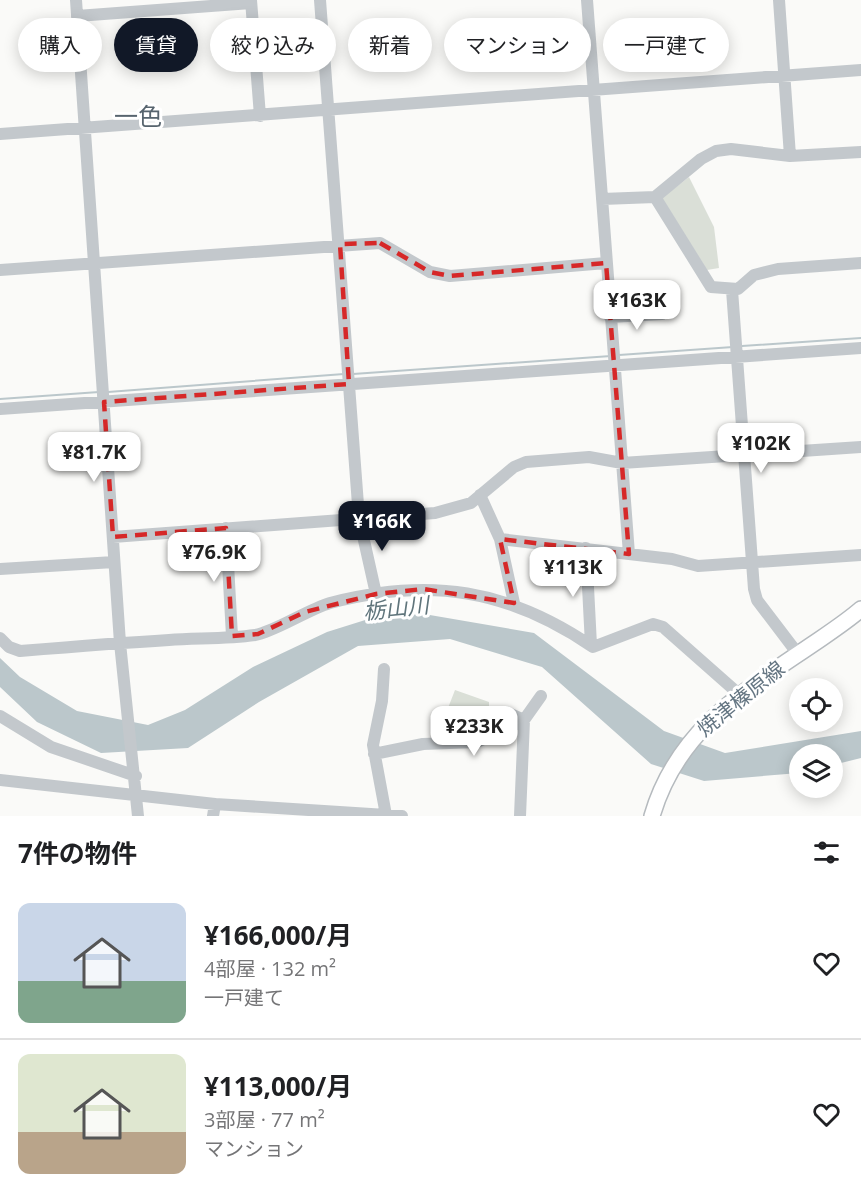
<!DOCTYPE html>
<html lang="ja">
<head>
<meta charset="utf-8">
<style>
  :root { --surface:#fff; --page:#f2f2f2; --text:#202124; --muted:#757577; --line:#e0e0e0; --accent:#111827 }
  body { margin:0; font-family:"Open Sans","Noto Sans JP",sans-serif; background:var(--page); color:var(--text); height:100vh; display:flex; flex-direction:column; font-size:22px; white-space:nowrap }
  * { box-sizing:border-box; margin:0 }
  p { font-size:20px; color:var(--muted) }
  .icon { flex:none; width:33px; height:33px; fill:none; stroke:currentColor; stroke-width:2; stroke-linecap:round; stroke-linejoin:round }
  .map { position:relative; height:816px; overflow:hidden }
  .drawer { display:flex; flex-direction:column; background:var(--surface); flex:1 }
  .drawer>* { flex:none }
  .top-card { position:absolute; left:18px; top:18px; width:825px; height:54px; display:flex; gap:12px }
  .fabs { position:absolute; left:789px; top:678px; display:grid; gap:12px }
  .fabs a { display:grid; place-items:center; width:54px; height:54px; border-radius:50%; background:var(--surface); box-shadow:0 3px 15px #0003; font-size:30px }
  .price { position:absolute; translate:-50% -51px; padding:0 14px; border-radius:12px; background:#fff; color:#222; font-size:20px; line-height:39px; filter:drop-shadow(0 2px 3px #0008) }
  .price::after { content:''; position:absolute; left:50%; top:36px; width:18px; height:14px; margin-left:-9px; background:inherit; clip-path:polygon(0 0,100% 0,50% 100%) }
  .price.on { background:var(--accent); color:#fff }
  ul { padding:0; list-style:none }
  li { display:flex; align-items:center; gap:18px; height:150px; padding:0 18px }
  li+li { border-top:2px solid var(--line) }
  li span { display:grid; place-items:center; flex:none; width:168px; height:120px; border-radius:12px; color:#555 }
  li>.icon { margin-inline-start:auto }
  span .icon { width:72px; height:72px; fill:#fffc; stroke-width:1 }
  li b { font-size:26px }
  h2 { display:flex; justify-content:space-between; align-items:center; height:72px; padding:0 18px; font-size:26px }
  .chip { padding:0 21px; border-radius:27px; background:var(--surface); box-shadow:0 3px 15px #0003; font-size:21px; line-height:54px }
  .chip.on { background:var(--accent); color:#fff }
  .map>svg:first-child { display:block }
  .green { fill:#dadfd7 }
  .water { fill:#bbc7cb }
  .lines { fill:none; stroke-linecap:round; stroke-linejoin:round }
  .stream { stroke:#bbc7cb; stroke-width:2 }
  .major-casing { stroke:#b5babe; stroke-width:18 }
  .minor { stroke:#c3c8cc; stroke-width:12 }
  .major { stroke:#fff; stroke-width:15 }
  .marked { fill:none; stroke:#d62828; stroke-width:4.5; stroke-dasharray:12 8; stroke-linejoin:round }
  .labels { text-anchor:middle; stroke-width:6; stroke-linejoin:round; paint-order:stroke }
  .street-label { font-size:21px; fill:#657683; stroke:#fff }
  .water-label { font-size:22px; font-style:italic; fill:#60757c; stroke:#fff }
  .quarter-label { font-size:24px; fill:#57646e; stroke:#fff }
</style>
</head>
<body>
<div class="map">
<svg width="861" height="816" viewBox="0 0 861 816">
  <rect width="100%" height="100%" fill="#fafaf8"/>
  <!-- green -->
  <path class="green" d="M689,177L714,227L719,268L707,270L662,198Z
    M455,690L489,702V713L507,719L478,742L455,711L448,708Z"/>
  <!-- water -->
  <path class="water" d="M424,614L534,633L664,731L725,753L861,731V758L833,765L832,754H800L799,773L704,781L651,764L542,667L450,639L358,646L259,702L188,748L101,753L37,722L0,687V658L20,677L77,711L148,725L185,710L253,667L327,632L378,616Z"/>
  <g class="lines">
    <!-- stream -->
    <path class="stream" d="M742,346L861,338
      M619,355L733,347
      M353,374L611,356
      M108,392L344,374
      M0,399L99,392"/>
    <!-- major casing -->
    <g class="major-casing">
      <path id="major" d="M652,816C677,730 744,691 813,644C829,633 846,622 861,609"/>
    </g>
    <!-- minor -->
    <path class="minor" d="M76,0L120,643L138,816
      M251,0L260,116
      M320,0L359,518L376,594
      M587,0L629,554
      M779,0L790,156
      M77,16L251,3
      M0,134L861,70
      M655,197L711,287L738,289L754,275L778,269L861,263
      M602,199L655,197L701,159L716,151L731,149L790,156L861,152
      M0,270L380,243L430,272L450,276L606,263
      M732,290L754,589L757,600L798,654
      M610,317L662,314
      M0,409L861,348
      M480,495L500,539L514,603
      M226,528L232,636
      M113,537L435,513L471,503L514,467L526,462L589,457L622,463L861,447
      M500,539L672,559L698,566L861,555
      M586,548L591,645
      M0,569L114,562
      M0,638L9,647L20,651C69,647 119,643 169,640C197,638 227,639 255,635C274,632 307,610 330,603C430,577 508,589 593,647L653,624L663,627L740,695
      M384,669L382,701L373,745L386,815
      M506,712L524,720L520,816
      M0,716L51,747L136,776
      M374,754L423,744L477,742L524,720L541,696
      M0,780L215,804L402,816
      M213,816L215,804"/>
    <!-- major -->
    <use href="#major" class="major"/>
  </g>
  <!-- marked area -->
  <path class="marked" d="M380,243L430,272L450,276L606,263L629,554L500,539L514,603L423,589L376,594L305,612L258,634L232,636L226,528L113,537L104,402L349,384L340,244Z"/>
  <g class="labels">
    <!-- street labels -->
    <g class="street-label">
      <text transform="translate(741 699) rotate(-39)" y="7">焼津榛原線</text>
    </g>
    <!-- water labels -->
    <g class="water-label">
      <text transform="translate(396 608) rotate(-6)" y="8">栃山川</text>
    </g>
    <!-- quarter labels -->
    <g class="quarter-label">
      <text x="138" y="125">一色</text>
    </g>
  </g>
</svg>
<div class="fabs">
<a><svg class="icon" aria-label="locate" viewBox="0 0 24 24"><circle cx="12" cy="12" r="6"/><path d="M12 2v4M12 18v4M2 12h4M18 12h4"/></svg></a>
<a><svg class="icon" aria-label="layers" viewBox="0 0 24 24"><path d="M12 4l9 5-9 5-9-5zM3 14l9 5 9-5"/></svg></a>
</div>
<b class="price" style="left:637px;top:331px">¥163K</b>
<b class="price" style="left:761px;top:474px">¥102K</b>
<b class="price" style="left:94px;top:483px">¥81.7K</b>
<b class="price on" style="left:382px;top:552px">¥166K</b>
<b class="price" style="left:214px;top:583px">¥76.9K</b>
<b class="price" style="left:573px;top:598px">¥113K</b>
<b class="price" style="left:474px;top:757px">¥233K</b>
<div class="top-card">
<a class="chip">購入</a>
<a class="chip on">賃貸</a>
<a class="chip">絞り込み</a>
<a class="chip">新着</a>
<a class="chip">マンション</a>
<a class="chip">一戸建て</a>
</div>
</div>
<section class="drawer">
<h2>7件の物件<svg class="icon" aria-label="filters" viewBox="0 0 24 24"><path d="M4 7h16M4 17h16"/><circle cx="9" cy="7" r="2"/><circle cx="15" cy="17" r="2"/></svg></h2>
<ul>
<li><span style="background:linear-gradient(#c9d6e8 65%,#7fa58c 0)"><svg class="icon" aria-label="home" viewBox="0 0 24 24"><path d="M3 11l9-7 9 7M6 9v11h12V9"/></svg></span><div><b>¥166,000/月</b><p>4部屋 · 132 m²</p><p>一戸建て</p></div><svg class="icon" aria-label="heart" viewBox="0 0 24 24"><path d="M12 20l-8-8c-3-5 5-10 8-4 3-6 11-1 8 4z"/></svg></li>
<li><span style="background:linear-gradient(#dfe7d0 65%,#b9a48a 0)"><svg class="icon" aria-label="home" viewBox="0 0 24 24"><path d="M3 11l9-7 9 7M6 9v11h12V9"/></svg></span><div><b>¥113,000/月</b><p>3部屋 · 77 m²</p><p>マンション</p></div><svg class="icon" aria-label="heart" viewBox="0 0 24 24"><path d="M12 20l-8-8c-3-5 5-10 8-4 3-6 11-1 8 4z"/></svg></li>
</ul>
</section>
</body>
</html>
